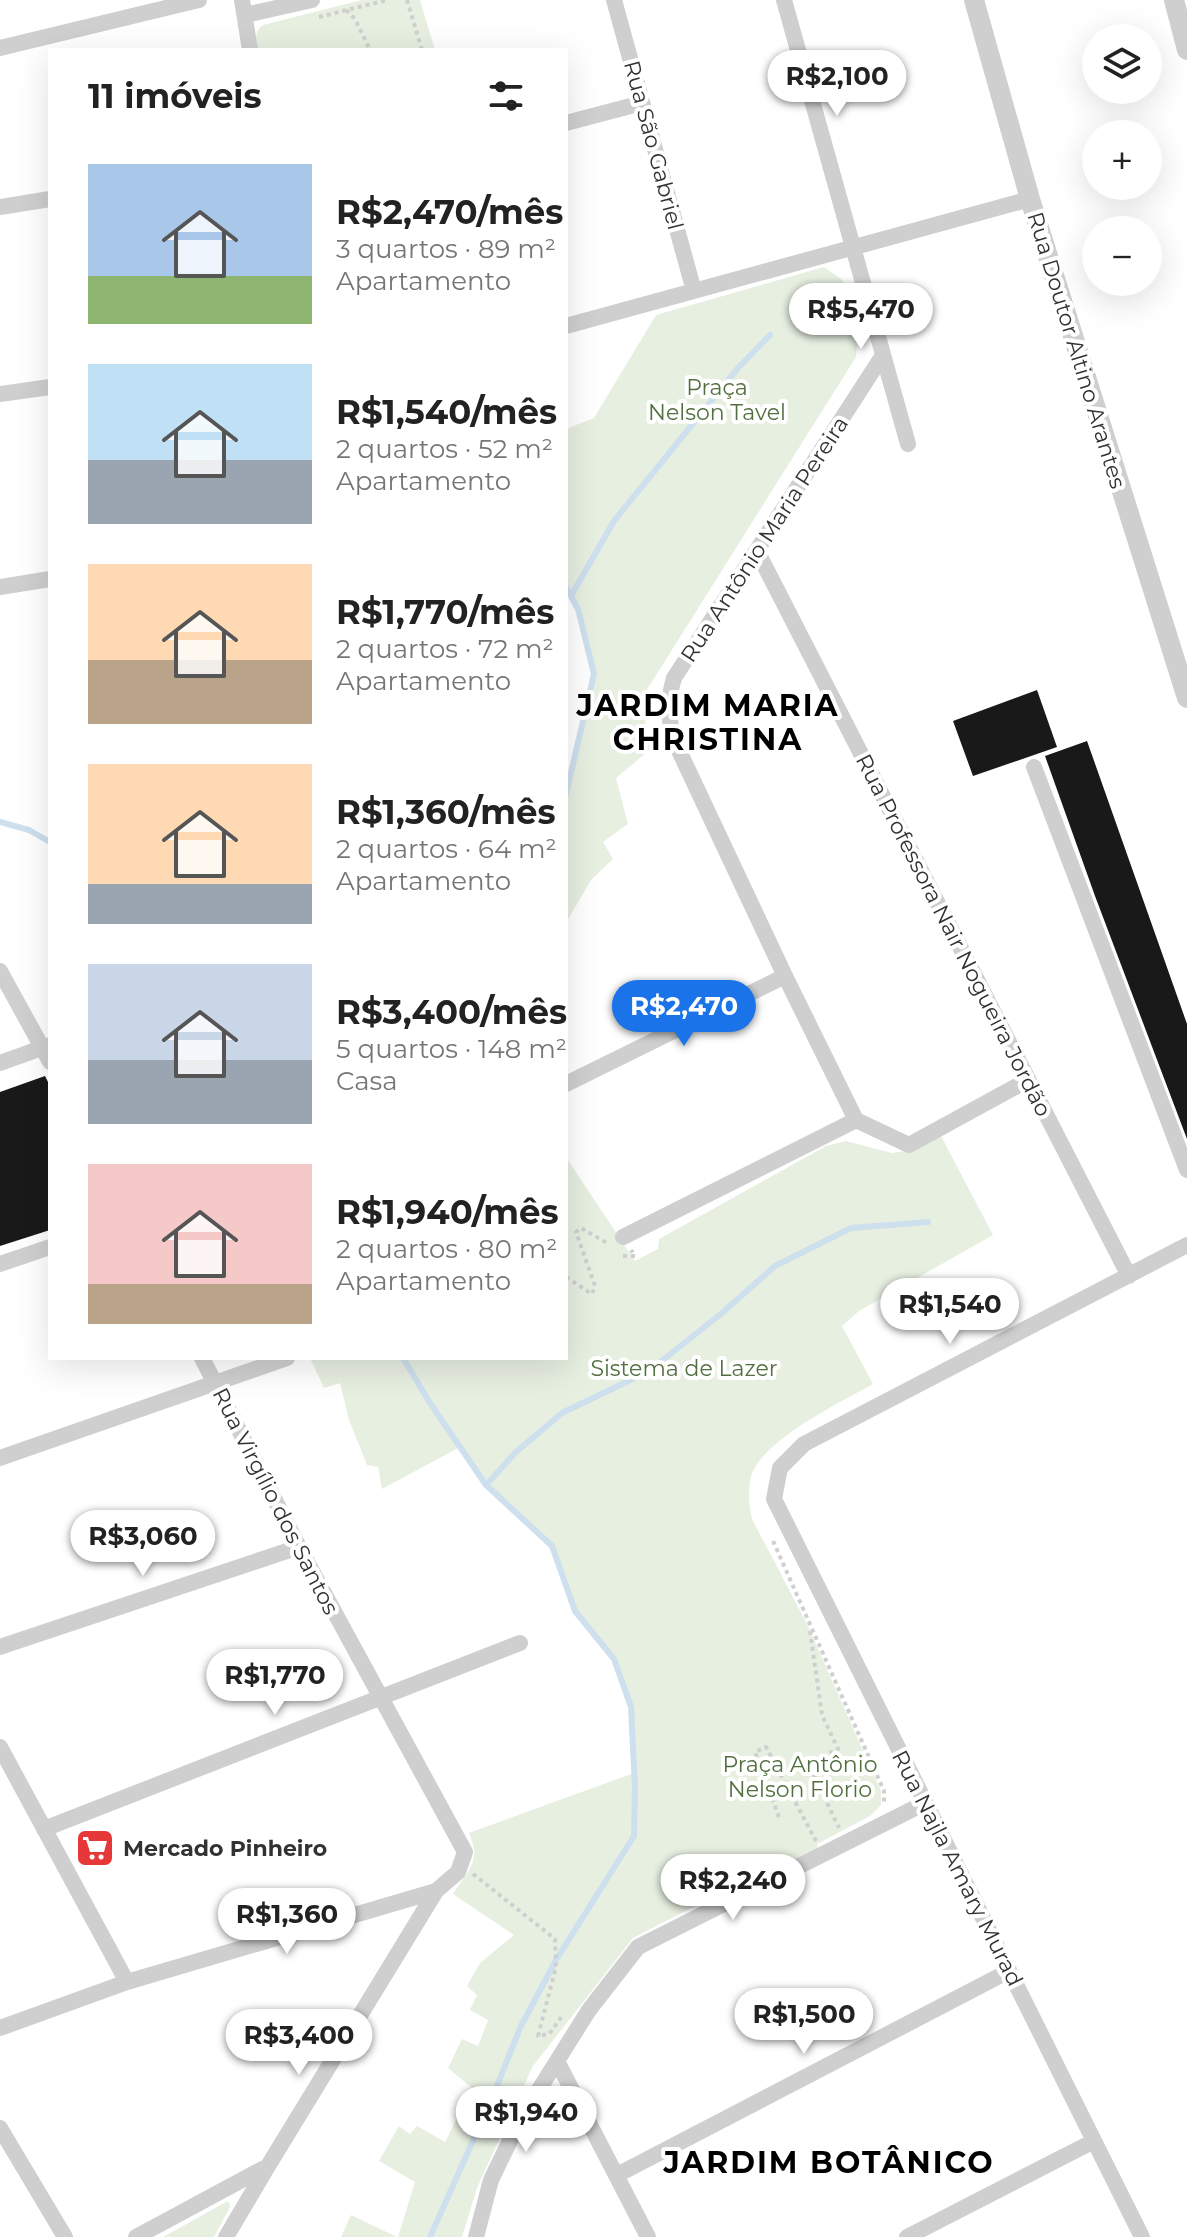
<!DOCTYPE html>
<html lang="pt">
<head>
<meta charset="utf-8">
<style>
  :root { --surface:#fff; --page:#f6f6f6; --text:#222; --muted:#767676; --accent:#1a73e8 }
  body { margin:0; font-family:Montserrat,sans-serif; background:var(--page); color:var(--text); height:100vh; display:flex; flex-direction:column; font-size:30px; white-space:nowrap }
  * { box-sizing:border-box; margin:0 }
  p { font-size:26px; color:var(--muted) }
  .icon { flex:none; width:44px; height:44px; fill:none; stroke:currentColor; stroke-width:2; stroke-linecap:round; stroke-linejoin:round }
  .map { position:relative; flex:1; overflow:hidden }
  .drawer { position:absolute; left:48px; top:48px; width:520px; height:1312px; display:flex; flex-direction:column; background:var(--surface); border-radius:0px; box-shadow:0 8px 32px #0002 }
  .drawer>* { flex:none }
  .buttons { position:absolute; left:1082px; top:24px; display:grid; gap:16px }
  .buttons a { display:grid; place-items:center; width:80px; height:80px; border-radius:50%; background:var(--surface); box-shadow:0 8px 32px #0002; font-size:40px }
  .price { position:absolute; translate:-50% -68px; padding:0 18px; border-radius:28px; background:#fff; color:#222; font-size:26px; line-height:52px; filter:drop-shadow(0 2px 4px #0008) }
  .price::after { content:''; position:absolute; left:50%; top:48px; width:24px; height:18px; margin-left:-12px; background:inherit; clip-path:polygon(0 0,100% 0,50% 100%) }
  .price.on { background:var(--accent); color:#fff }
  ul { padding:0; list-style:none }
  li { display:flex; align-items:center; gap:24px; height:200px; padding:0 40px }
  li span { display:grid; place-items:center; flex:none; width:224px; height:160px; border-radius:0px; color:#555 }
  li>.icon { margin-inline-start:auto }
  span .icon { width:96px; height:96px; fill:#fffc; stroke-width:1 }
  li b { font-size:34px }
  h2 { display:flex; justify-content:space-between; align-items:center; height:96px; padding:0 40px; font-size:34px }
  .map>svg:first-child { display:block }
  .green { fill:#e7efe1 }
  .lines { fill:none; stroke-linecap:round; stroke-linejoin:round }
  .stream { stroke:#cedfee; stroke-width:6 }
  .building { fill:#191919 }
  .path { stroke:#cfcfcf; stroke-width:4; stroke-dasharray:4 4; stroke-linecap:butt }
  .minor { stroke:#cfcfcf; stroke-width:16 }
  .tertiary { stroke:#cfcfcf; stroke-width:20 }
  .labels { text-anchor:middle; stroke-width:8; stroke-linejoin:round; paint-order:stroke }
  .street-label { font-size:22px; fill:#323232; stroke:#fff }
  .park-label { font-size:22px; fill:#526f3f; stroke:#fff }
  .poi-label { font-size:22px; font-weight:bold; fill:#323232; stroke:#fff; text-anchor:start }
  .district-label { font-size:30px; font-weight:bold; letter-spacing:2px; fill:#000; stroke:#fff }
</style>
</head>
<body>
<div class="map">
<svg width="1187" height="2237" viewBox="0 0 1187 2237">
  <rect width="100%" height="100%" fill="#fff"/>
  <!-- green -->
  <path class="green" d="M362,0H420L435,50H258C256,39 254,32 263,25Z
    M824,267C829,271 836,275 841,279C859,299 858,332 856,357L643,696L645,721L652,748L616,778L628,824L603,842L613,859L591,880L566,923V794L594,674L578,609L566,587V429L594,418L656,315Z
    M941,1136L993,1235L859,1311L842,1326L873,1384C841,1402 762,1440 751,1476C748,1489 749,1507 752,1519L806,1622L881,1791V1805L870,1816L817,1844L818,1847L809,1857L785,1863L781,1869L767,1873L765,1870L633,1938L533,2066L477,2188L462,2237H398L415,2182L379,2161L399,2126L410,2134L417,2126L445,2142L472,2088L448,2068L462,2039L478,2046L488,2020L470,2010L477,1995L467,1986L480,1963L514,1935L453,1894C468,1870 482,1861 469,1833L634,1773L631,1707L614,1659L575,1611L552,1546L486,1485L460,1447L382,1489L378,1467L367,1465L349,1420L340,1383L324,1388L310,1358H566V1157L635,1261L658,1249L659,1239L826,1146L846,1141L892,1153L912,1150Z
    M226,2202H229L230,2207L214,2237H163Z
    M351,2215L397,2237H341Z"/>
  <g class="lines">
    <!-- stream -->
    <path class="stream" d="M566,587L578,609L594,674L566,794
      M571,596L614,521L738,368L770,335
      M0,822L29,830L50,842
      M403,1358L430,1403L486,1485L552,1546L575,1611L614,1659L631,1707L635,1787L634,1836L556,1960L520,2028L493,2096L430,2237
      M486,1485L516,1452L562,1413L649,1371L722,1313L775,1266L851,1228L928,1222"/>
  </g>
  <!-- building -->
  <path class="building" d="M1037,690L1057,747L973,776L953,721Z
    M1087,741L1187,1024V1139L1095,896L1045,756Z
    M45,1076L50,1086V1230L0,1246V1092Z
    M103,1834L109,1856L91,1863L79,1841Z"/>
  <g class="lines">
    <!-- path -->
    <path class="path" d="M407,0L422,50
      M346,10L355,19L370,50
      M319,17L387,0
      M623,1256H635L631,1250
      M566,1277L592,1294L595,1286L576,1232L581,1228L607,1243
      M773,1541L884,1791V1804
      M810,1631L822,1715L838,1749L808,1763L839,1828
      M817,1783L829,1779
      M779,1817L755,1752L766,1747L816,1841
      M473,1874L555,1939L556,1967L538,2036L549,2034L563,2015"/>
    <!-- minor -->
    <path class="minor" d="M242,0L250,50
      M614,0L694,291
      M784,0L908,444
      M245,15L312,0
      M0,48L199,0
      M566,123L642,103
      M0,207L50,199
      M566,326L1030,199
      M0,394L50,387
      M757,551L1129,1276
      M0,587L50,579
      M1034,767L1187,1170
      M0,971L50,1062
      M0,1063L50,1045
      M566,1084L785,976
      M856,1120L785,976L674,740C668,717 667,701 674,678L883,355
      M623,1237L856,1120L909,1145L1028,1080
      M0,1264L50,1247
      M0,1458L287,1358
      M0,1647L299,1547
      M0,1747L127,1982
      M44,1829L520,1643
      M0,2028L127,1982L436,1891
      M557,2061L648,2237
      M0,2128L65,2237
      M617,2175L1009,1971
      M136,2237L268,2166L436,1891L458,1872L465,1852L299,1547L202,1358
      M226,2237L268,2166
      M476,2237L491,2180L520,2120L589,2010L638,1947L925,1803
      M907,2237L1094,2141
      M1142,2237L774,1499L780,1468L804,1444L1187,1245"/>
    <!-- tertiary -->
    <path class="tertiary" d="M974,0L1030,199L1187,698
      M1174,0L1187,50"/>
  </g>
  <!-- icons -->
  <defs>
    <g id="supermarket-square" transform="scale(2)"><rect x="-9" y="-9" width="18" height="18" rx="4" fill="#e63838" stroke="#fff"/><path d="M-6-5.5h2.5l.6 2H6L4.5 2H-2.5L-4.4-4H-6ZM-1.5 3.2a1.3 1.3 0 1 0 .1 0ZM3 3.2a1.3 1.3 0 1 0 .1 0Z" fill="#fff"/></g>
  </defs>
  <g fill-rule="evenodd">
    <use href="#supermarket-square" x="95" y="1848"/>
  </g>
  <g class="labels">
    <!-- street labels -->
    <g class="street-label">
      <text transform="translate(654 145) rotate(75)" y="8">Rua São Gabriel</text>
      <text transform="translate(1077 350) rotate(73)" y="8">Rua Doutor Altino Arantes</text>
      <text transform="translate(764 539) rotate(-57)" y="8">Rua Antônio Maria Pereira</text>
      <text transform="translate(954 935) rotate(63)" y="8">Rua Professora Nair Nogueira Jordão</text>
      <text transform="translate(276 1501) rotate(63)" y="8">Rua Virgílio dos Santos</text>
      <text transform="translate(958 1868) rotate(63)" y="8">Rua Najla Amary Murad</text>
    </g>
    <!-- park labels -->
    <g class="park-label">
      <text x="717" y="395">Praça<tspan x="717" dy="25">Nelson Tavel</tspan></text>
      <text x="684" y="1376">Sistema de Lazer</text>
      <text x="800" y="1772">Praça Antônio<tspan x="800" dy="25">Nelson Florio</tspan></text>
    </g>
    <!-- poi labels -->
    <g class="poi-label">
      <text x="123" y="1856">Mercado Pinheiro</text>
    </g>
    <!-- district labels -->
    <g class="district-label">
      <text x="708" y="716">JARDIM MARIA<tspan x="708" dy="34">CHRISTINA</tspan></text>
      <text x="829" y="2173">JARDIM BOTÂNICO</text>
    </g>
  </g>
</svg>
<div class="buttons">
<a><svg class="icon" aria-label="layers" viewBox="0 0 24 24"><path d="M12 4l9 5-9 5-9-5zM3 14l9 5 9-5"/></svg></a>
<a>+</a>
<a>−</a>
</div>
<b class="price" style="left:837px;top:118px">R$2,100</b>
<b class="price" style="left:861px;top:351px">R$5,470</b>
<b class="price on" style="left:684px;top:1048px">R$2,470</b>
<b class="price" style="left:950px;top:1346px">R$1,540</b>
<b class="price" style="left:143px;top:1578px">R$3,060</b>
<b class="price" style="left:275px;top:1717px">R$1,770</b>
<b class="price" style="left:733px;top:1922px">R$2,240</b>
<b class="price" style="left:287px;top:1956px">R$1,360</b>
<b class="price" style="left:804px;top:2056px">R$1,500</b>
<b class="price" style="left:299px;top:2077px">R$3,400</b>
<b class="price" style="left:526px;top:2154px">R$1,940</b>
<section class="drawer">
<h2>11 imóveis<svg class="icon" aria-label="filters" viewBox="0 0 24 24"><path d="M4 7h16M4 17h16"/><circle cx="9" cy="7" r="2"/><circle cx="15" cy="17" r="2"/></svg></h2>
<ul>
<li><span style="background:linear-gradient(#a9c7e8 70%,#8fb573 0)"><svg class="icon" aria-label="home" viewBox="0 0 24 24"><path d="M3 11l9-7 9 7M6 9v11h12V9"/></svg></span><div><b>R$2,470/mês</b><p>3 quartos · 89 m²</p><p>Apartamento</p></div></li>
<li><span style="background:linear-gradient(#bfe0f5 60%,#9aa5b1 0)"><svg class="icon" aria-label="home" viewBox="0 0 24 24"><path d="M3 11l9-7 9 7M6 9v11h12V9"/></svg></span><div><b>R$1,540/mês</b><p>2 quartos · 52 m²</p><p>Apartamento</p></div></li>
<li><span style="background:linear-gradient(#ffd9b3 60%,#b9a48a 0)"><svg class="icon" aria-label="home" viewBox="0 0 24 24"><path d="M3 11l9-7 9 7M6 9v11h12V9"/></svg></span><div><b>R$1,770/mês</b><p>2 quartos · 72 m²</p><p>Apartamento</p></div></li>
<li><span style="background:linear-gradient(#ffd9b3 75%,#9aa5b1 0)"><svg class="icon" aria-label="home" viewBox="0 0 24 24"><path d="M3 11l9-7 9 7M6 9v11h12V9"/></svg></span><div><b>R$1,360/mês</b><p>2 quartos · 64 m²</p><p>Apartamento</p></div></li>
<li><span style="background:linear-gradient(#c9d6e8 60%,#9aa5b1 0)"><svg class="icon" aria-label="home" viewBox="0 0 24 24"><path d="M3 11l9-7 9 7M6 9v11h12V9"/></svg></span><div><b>R$3,400/mês</b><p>5 quartos · 148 m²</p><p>Casa</p></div></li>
<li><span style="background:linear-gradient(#f6c9c9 75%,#b9a48a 0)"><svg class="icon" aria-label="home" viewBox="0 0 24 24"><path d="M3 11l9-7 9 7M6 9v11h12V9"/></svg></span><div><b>R$1,940/mês</b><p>2 quartos · 80 m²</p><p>Apartamento</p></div></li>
</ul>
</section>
</div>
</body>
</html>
